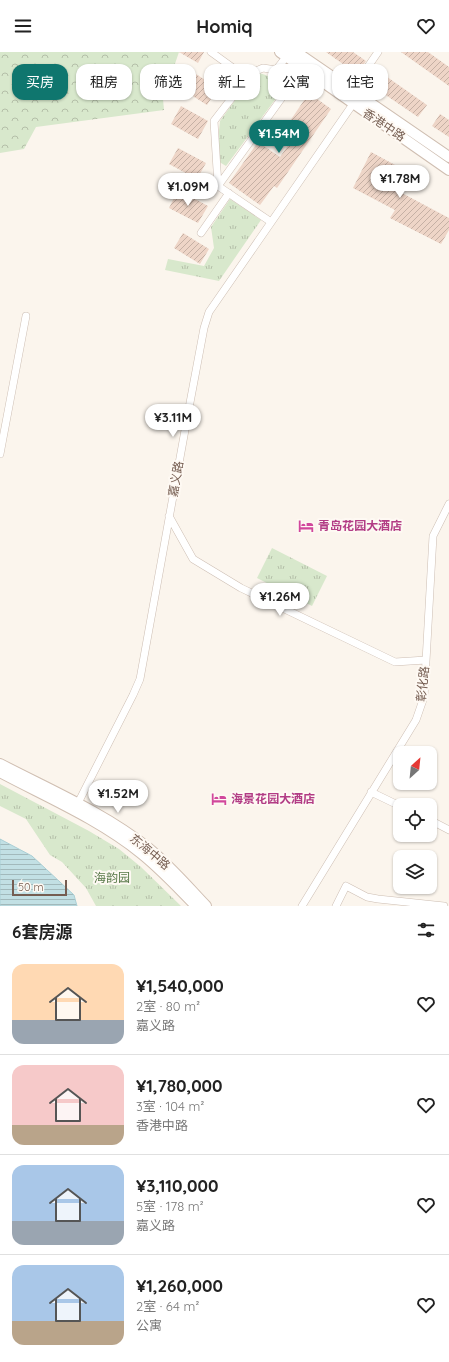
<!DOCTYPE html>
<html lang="zh">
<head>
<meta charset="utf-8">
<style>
  :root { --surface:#fff; --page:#f2f2f2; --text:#222; --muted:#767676; --line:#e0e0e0; --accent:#0f766e }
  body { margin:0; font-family:Quicksand,"Noto Sans SC",sans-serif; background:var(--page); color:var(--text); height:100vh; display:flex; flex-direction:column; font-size:15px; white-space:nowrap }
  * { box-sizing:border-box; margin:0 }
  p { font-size:13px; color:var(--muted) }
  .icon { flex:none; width:22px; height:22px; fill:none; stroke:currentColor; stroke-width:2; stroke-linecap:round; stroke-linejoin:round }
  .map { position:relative; height:854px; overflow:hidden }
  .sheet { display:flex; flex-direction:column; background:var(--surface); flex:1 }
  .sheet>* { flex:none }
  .guide { position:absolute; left:12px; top:12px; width:425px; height:36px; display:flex; gap:8px }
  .needle { width:26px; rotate:27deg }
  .buttons { position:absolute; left:393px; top:694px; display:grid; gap:8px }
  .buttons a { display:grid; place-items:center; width:44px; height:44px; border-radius:8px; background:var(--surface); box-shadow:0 1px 3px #0004; font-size:20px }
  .scale { position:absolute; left:12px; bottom:10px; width:55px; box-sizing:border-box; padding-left:4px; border:2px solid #755d51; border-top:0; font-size:11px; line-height:14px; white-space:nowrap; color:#755d51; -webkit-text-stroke:3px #fef9f3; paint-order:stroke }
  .price { position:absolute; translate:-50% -34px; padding:0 9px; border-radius:14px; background:#fff; color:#222; font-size:13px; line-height:26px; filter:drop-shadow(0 1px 2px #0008) }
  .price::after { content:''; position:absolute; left:50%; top:24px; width:12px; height:9px; margin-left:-6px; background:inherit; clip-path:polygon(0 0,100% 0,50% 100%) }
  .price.active { background:var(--accent); color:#fff }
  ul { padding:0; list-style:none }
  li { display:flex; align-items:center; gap:12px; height:100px; padding:0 12px }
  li+li { border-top:1px solid var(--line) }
  li span { display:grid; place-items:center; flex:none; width:112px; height:80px; border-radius:12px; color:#555 }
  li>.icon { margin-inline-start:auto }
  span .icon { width:48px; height:48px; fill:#fffc; stroke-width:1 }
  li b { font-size:17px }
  h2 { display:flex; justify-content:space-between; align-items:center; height:48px; padding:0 12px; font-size:17px }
  .chip { padding:0 14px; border-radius:12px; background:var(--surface); box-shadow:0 1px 3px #0004; font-size:14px; line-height:36px }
  .chip.active { background:var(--accent); color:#fff }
  header { display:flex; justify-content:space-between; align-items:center; height:52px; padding:0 12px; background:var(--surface); font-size:18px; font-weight:700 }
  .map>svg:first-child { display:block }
  .forest { fill:url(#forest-crowns) }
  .park { fill:url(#park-tufts) }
  .water { fill:url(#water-rules); stroke:#aacfd5 }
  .building { fill:url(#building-hatch) }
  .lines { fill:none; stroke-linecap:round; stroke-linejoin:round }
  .street-casing { stroke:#cdbeb3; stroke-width:8 }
  .secondary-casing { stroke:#cfbeb1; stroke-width:12 }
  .street { stroke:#fff; stroke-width:7 }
  .secondary { stroke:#fff; stroke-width:10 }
  .labels { text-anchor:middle; stroke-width:4; stroke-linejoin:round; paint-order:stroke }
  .street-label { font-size:12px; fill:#755d51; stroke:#fef9f3 }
  .hotel-label { font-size:12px; font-weight:bold; fill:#b23c85; stroke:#fef9f3; text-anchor:start }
  .park-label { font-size:12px; fill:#59794a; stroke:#fef9f3 }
</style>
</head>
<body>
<header><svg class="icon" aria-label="menu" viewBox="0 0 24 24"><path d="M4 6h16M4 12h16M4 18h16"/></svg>Homiq<svg class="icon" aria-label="heart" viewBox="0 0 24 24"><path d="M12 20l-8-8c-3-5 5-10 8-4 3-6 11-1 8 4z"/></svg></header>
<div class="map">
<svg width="449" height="854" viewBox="0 0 449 854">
  <defs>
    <pattern id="forest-crowns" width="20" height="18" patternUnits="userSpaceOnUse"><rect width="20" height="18" fill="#d8e8cc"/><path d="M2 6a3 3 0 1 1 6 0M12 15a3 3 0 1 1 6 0" fill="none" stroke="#b4bfa8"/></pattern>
    <pattern id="park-tufts" width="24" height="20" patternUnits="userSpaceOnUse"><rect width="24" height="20" fill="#d8e8cc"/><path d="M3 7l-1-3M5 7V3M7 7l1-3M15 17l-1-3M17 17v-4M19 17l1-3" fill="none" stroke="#b4bfa8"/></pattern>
    <pattern id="water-rules" width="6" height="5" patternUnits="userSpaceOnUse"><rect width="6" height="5" fill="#c2e0e4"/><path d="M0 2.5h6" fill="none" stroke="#a2b9bb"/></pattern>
    <pattern id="building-hatch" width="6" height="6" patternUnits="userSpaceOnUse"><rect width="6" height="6" fill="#eed5c7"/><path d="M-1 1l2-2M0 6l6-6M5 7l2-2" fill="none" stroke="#c5b0a4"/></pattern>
  </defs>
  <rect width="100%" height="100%" fill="#fbf5ed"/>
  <!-- forest -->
  <path class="forest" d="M0,0H179L163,47L164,58L36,75L24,97L0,101Z"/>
  <!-- park -->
  <path class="park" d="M259,21C269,23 274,28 279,37L277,45L226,114L216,108L220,69L253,23Z
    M230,147L261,168L219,229L165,218L168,207L204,214L214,196L211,175Z
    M272,496L327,524L312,554L257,526Z
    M0,732L89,779L119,797L141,815L181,854H96L86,836L62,810L50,803L26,767L0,754Z"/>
  <!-- water -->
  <path class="water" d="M0,787L32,804L74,843L77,854H0Z"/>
  <!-- building -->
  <path class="building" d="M179,0H204L198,11Z
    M326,0H353L366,9L357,22Z
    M401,0H428L449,15V34Z
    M191,19L218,36L207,53L180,36Z
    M380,20L427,53L418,65L371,33Z
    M309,41L331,57L277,136L274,134L260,153L229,131L258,90L280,105L300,76L290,69Z
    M181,54L208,69L198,87L171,72Z
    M440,62L449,68V85L432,74Z
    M178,96L206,111L197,127L169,112Z
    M371,100L408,120L398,139L449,166V178L441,192L390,166L395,158L353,136Z
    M178,138L208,154L198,171L169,156Z
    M183,181L209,197L200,212L174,196Z"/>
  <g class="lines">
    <!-- street casing -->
    <g class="street-casing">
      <path id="street" d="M211,0L247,26
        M218,134L281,47L284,33L276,18
        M271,170L218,134L214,69L251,21L263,16L276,18L290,0
        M201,181L229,141
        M0,402L26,264
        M169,464L193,507L241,536L395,610L426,608
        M371,740L400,754
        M76,755L133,643L140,627L189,356L204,276L209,260L353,52L352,38L378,0
        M430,768L449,778
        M302,854L416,668L424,645L433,484L449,452
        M336,854L346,834L367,845L378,847L444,854"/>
    </g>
    <!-- secondary casing -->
    <g class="secondary-casing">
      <path id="secondary" d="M280,0L449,118
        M296,0L449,105
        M0,712C50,738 104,761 148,796C169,813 187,834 206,854
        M0,720C47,745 99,767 141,801C161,817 178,835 196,854"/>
    </g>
    <!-- street -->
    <use href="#street" class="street"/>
    <!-- secondary -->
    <use href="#secondary" class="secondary"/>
  </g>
  <!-- icons -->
  <defs>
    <g id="hotel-bare" transform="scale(1.2)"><path d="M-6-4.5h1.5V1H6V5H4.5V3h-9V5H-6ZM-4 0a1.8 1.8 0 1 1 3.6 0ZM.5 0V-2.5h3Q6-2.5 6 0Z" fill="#d1479c" stroke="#fef9f3" stroke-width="2.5" paint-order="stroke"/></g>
  </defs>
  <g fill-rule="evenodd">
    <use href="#hotel-bare" x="306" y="474"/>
    <use href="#hotel-bare" x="219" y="747"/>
  </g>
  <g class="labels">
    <!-- street labels -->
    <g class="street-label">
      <text transform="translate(384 73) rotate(34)" y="4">香港中路</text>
      <text transform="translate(176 427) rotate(-80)" y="4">嘉义路</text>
      <text transform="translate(423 632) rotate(-84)" y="4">彰化路</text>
      <text transform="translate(150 800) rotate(40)" y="4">东海中路</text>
    </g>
    <!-- hotel labels -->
    <g class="hotel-label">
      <text x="318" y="478">青岛花园大酒店</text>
      <text x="231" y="751">海景花园大酒店</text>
    </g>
    <!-- park labels -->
    <g class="park-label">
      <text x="112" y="830">海韵园</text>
    </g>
  </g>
</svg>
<div class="buttons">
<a><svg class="needle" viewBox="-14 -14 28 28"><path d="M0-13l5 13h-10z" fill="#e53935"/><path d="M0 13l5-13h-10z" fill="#767676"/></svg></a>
<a><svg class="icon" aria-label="locate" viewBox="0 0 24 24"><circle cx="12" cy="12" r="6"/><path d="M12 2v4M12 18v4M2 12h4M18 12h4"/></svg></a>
<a><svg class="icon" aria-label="layers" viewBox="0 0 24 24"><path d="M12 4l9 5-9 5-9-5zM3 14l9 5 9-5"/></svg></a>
</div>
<div class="scale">50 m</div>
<b class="price active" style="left:279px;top:102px">¥1.54M</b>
<b class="price" style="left:400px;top:147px">¥1.78M</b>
<b class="price" style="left:188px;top:155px">¥1.09M</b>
<b class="price" style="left:173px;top:386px">¥3.11M</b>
<b class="price" style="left:280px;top:565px">¥1.26M</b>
<b class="price" style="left:118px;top:762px">¥1.52M</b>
<div class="guide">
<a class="chip active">买房</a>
<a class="chip">租房</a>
<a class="chip">筛选</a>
<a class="chip">新上</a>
<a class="chip">公寓</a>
<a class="chip">住宅</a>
</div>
</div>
<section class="sheet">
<h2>6套房源<svg class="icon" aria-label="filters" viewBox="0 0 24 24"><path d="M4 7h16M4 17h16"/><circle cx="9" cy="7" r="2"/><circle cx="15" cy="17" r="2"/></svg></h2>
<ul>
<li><span style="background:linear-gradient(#ffd9b3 70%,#9aa5b1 0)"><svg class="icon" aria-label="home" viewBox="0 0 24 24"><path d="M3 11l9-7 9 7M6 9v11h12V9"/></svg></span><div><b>¥1,540,000</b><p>2室 · 80 m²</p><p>嘉义路</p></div><svg class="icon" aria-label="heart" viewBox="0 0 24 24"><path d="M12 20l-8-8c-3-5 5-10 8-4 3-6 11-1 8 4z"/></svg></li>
<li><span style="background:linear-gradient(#f6c9c9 75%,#b9a48a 0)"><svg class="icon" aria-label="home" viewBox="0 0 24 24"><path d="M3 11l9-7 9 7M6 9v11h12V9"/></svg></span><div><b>¥1,780,000</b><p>3室 · 104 m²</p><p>香港中路</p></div><svg class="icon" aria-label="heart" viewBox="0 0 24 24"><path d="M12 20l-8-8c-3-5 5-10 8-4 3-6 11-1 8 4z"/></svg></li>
<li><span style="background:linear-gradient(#a9c7e8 70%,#9aa5b1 0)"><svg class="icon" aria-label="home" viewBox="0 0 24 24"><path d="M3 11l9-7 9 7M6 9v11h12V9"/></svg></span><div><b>¥3,110,000</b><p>5室 · 178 m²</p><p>嘉义路</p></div><svg class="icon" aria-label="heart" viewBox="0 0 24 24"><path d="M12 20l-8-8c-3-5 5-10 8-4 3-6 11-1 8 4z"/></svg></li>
<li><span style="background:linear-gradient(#a9c7e8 70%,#b9a48a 0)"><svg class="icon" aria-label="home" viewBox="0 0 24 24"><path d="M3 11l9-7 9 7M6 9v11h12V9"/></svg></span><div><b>¥1,260,000</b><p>2室 · 64 m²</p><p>公寓</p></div><svg class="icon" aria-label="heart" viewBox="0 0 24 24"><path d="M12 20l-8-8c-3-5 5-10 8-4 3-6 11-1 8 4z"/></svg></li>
</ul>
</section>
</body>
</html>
